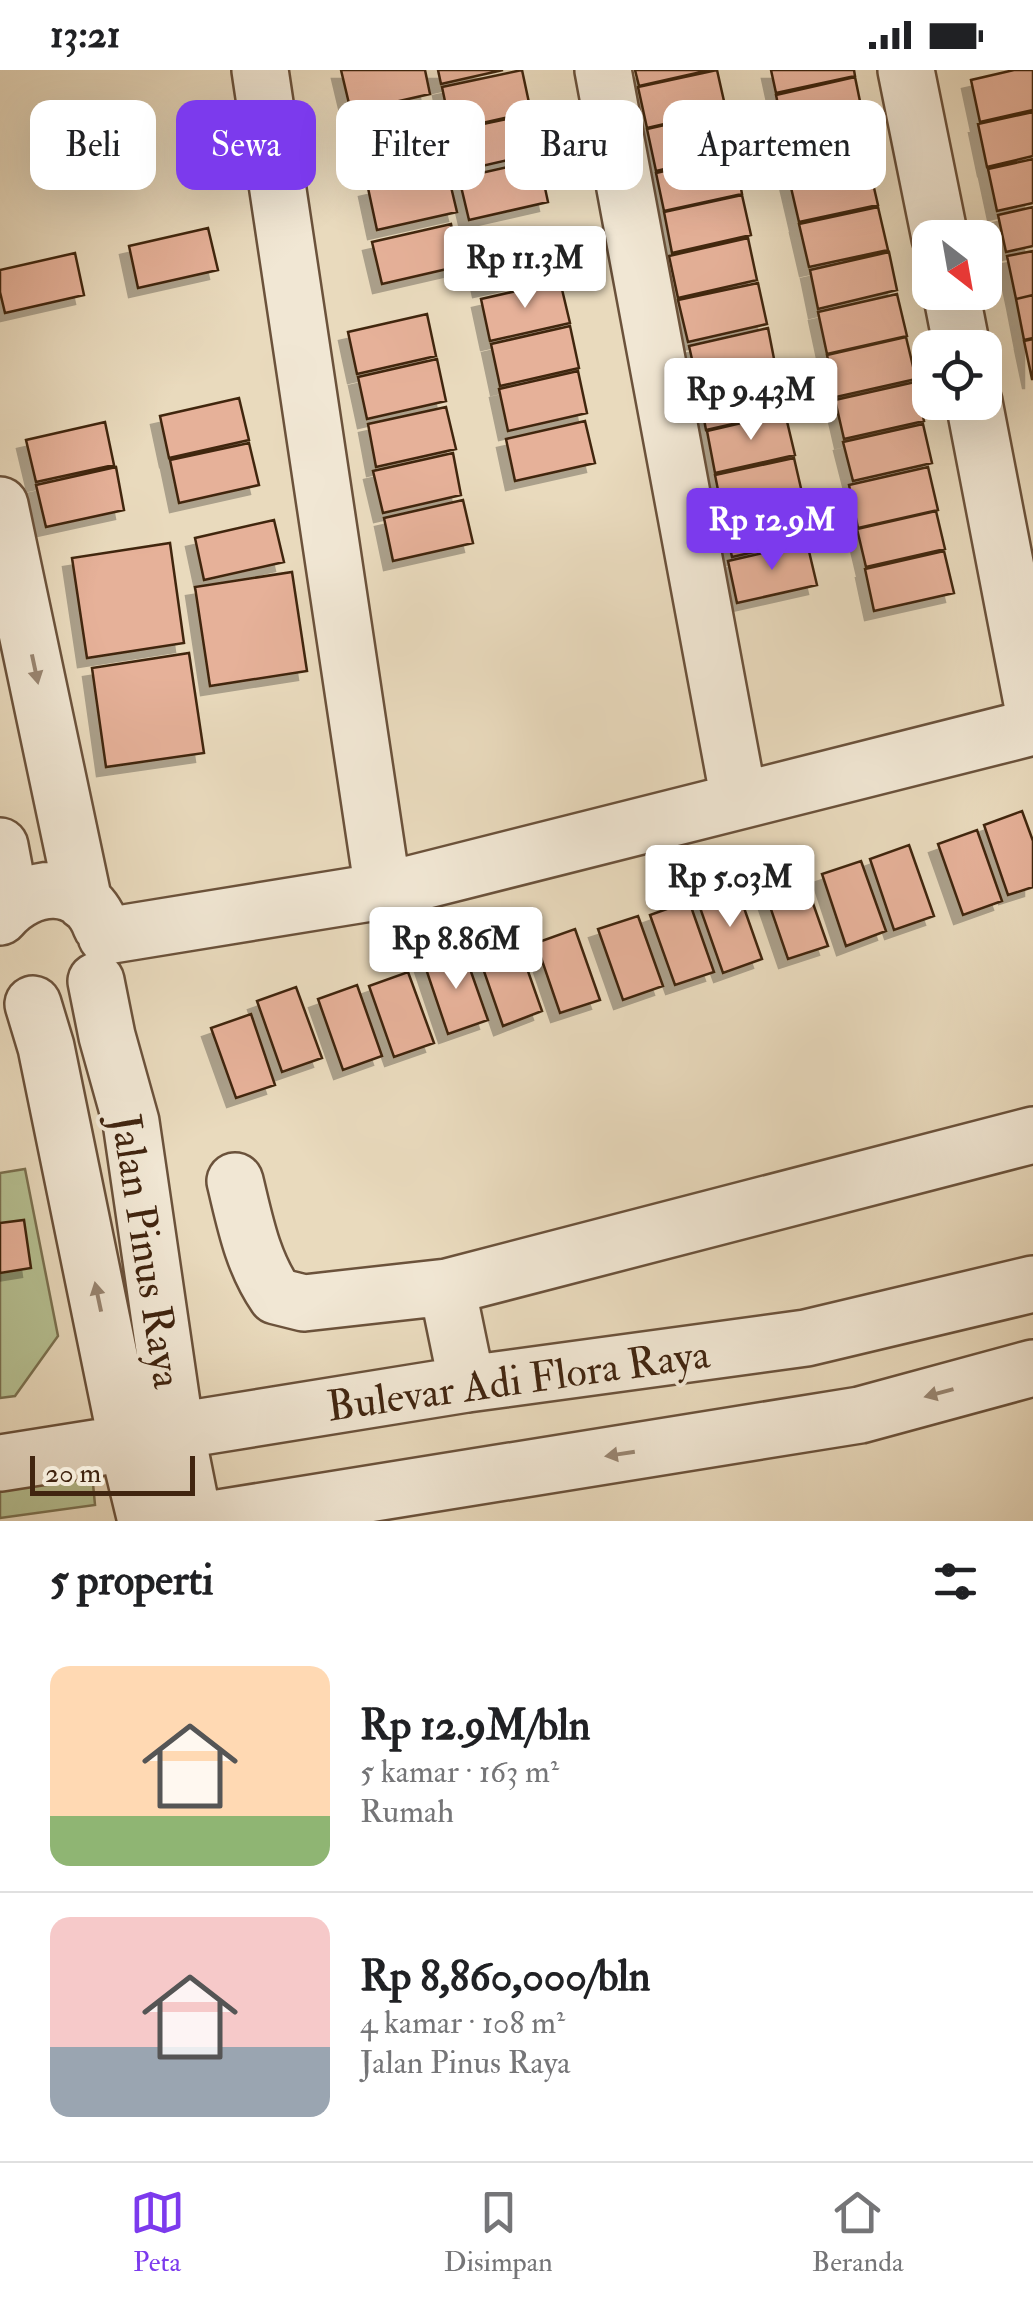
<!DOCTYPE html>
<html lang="id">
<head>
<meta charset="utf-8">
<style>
  :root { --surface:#fff; --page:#f6f6f6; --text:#202124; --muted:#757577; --line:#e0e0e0; --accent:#7c3aed }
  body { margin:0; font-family:"IM FELL Double Pica",serif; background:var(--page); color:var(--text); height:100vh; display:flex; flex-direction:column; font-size:38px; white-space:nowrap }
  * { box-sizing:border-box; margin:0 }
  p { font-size:32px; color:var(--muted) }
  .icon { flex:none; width:55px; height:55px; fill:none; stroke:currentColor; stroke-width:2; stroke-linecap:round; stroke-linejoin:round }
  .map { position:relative; height:1451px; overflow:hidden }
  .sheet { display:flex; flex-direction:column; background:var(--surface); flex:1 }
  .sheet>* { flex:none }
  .hud { position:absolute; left:30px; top:30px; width:975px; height:90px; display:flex; gap:20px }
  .needle { width:65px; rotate:149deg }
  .controls { position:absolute; left:912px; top:150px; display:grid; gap:20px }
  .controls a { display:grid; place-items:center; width:90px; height:90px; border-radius:20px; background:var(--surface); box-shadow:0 10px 40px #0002; font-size:50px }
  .scale { position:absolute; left:30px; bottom:25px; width:165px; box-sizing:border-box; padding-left:10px; border:5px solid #412510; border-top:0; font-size:28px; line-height:35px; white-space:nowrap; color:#412510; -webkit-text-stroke:8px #f1e7d4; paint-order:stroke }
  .price { position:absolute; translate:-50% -85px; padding:0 22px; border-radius:10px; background:#fff; color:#222; font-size:32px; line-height:65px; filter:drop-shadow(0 2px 5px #0008) }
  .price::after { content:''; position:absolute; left:50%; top:60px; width:30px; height:22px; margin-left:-15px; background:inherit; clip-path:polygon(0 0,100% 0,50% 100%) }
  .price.selected { background:var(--accent); color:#fff }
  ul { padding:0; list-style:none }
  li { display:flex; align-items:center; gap:30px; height:250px; padding:0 50px }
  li+li { border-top:2px solid var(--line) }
  li span { display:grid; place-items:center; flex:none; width:280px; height:200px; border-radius:20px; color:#555 }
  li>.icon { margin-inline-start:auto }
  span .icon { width:120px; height:120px; fill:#fffc; stroke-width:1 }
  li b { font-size:42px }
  h2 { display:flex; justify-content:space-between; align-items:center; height:120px; padding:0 50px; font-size:42px }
  .tag { padding:0 35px; border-radius:20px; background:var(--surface); box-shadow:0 10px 40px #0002; font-size:35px; line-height:90px }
  .tag.selected { background:var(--accent); color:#fff }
  .status { display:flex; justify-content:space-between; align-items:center; height:70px; padding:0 50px; background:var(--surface); direction:ltr }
  .status svg { height:28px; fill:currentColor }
  .tab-bar { display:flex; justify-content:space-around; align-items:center; height:140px; border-top:2px solid var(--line); background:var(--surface); font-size:28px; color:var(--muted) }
  .tab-bar a { display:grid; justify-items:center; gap:5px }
  .tab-bar .selected { color:var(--accent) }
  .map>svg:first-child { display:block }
  .green { fill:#b6c092; stroke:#7c7251; stroke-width:2.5 }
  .building { fill:#e6b199; stroke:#412510; stroke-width:2.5; filter:url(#shadow) }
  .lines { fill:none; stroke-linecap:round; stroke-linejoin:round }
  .minor-casing { stroke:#6b523b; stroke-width:60 }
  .minor { stroke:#f1e7d4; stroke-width:55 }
  .oneway { fill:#998672 }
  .labels { text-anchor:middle; stroke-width:8; stroke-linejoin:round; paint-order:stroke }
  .street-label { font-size:42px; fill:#412510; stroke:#f1e7d4 }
</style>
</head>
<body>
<div class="status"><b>13:21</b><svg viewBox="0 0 49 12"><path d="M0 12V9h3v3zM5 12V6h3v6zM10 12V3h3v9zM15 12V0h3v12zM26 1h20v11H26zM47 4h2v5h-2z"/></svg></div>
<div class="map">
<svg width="1033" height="1451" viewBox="0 0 1033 1451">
  <defs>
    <filter id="shadow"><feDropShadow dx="-9" dy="9" stdDeviation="0" flood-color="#0004"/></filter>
  </defs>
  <rect width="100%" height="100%" fill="#e9dabd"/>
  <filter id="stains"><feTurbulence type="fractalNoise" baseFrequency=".002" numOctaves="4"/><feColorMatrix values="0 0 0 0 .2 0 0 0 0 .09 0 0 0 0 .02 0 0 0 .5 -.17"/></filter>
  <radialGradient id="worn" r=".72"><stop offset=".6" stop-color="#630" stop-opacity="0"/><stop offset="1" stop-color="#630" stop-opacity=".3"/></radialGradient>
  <!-- green -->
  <path class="green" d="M25,1099L58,1266L15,1326L0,1328V1103Z
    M92,1403L95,1435L0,1448V1416Z"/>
  <!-- building -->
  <path class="building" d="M341,0H425L430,24L351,42Z
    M438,0H503L441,14Z
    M522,0L531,42L451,60L442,17Z
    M635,0H710L639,16Z
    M717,0L726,40L647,58L638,17Z
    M771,0H854L855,6L776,23Z
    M1014,0H1033V40L980,52L971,10Z
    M855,7L863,46L784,64L776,25Z
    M429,34L439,76L360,93L351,51Z
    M726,41L735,83L656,101L647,59Z
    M1033,42V86L987,97L978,54Z
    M531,44L539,83L460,101L450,61Z
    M863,49L872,91L793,109L784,67Z
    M735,85L742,124L664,141L656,103Z
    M1033,89V133L997,141L988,99Z
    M539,90L548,132L469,150L459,108Z
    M868,92L878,135L799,152L789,109Z
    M447,100L457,142L377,160L368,118Z
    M742,125L751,165L672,183L664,142Z
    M878,137L888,180L809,197L799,154Z
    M1033,137V176L1006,182L998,145Z
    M451,154L460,196L382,214L372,172Z
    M208,158L218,200L138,218L129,176Z
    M552,158L561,201L482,218L473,176Z
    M748,168L757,210L678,228L669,186Z
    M1033,181V225L1016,229L1007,186Z
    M889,182L897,220L818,239L810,200Z
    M75,183L84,225L5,243L0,222V200Z
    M560,211L570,253L490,271L481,229Z
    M758,213L767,254L688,272L678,230Z
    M897,224L907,266L827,284L818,242Z
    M1033,225V268L1024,270L1016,229Z
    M427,244L436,286L357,304L348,262Z
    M570,256L579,298L500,316L491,274Z
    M768,258L776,299L698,316L689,276Z
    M906,267L916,309L836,327L827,285Z
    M1033,269V309H1032L1024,271Z
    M437,289L446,331L367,349L358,307Z
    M776,300L786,342L706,360L698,317Z
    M578,301L587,343L508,361L499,319Z
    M915,312L924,351L844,369L835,330Z
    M239,328L249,370L169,388L160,346Z
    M446,337L456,379L376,397L368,354Z
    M785,343L795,385L715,403L707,361Z
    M585,351L595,393L515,411L506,369Z
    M105,352L114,395L36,412L26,370Z
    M923,354L932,393L853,411L843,372Z
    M249,373L259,415L179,433L170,390Z
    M453,383L461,425L383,443L373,401Z
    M794,388L803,427L723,445L715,405Z
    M116,397L124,440L46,457L36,415Z
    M928,397L938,440L858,458L849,415Z
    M802,428L811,469L732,487L723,446Z
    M463,430L473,473L393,491L384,448Z
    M936,441L945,479L866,497L857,459Z
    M274,450L284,492L204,510L195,468Z
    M170,473L184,573L87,588L72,488Z
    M807,473L817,515L737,533L728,491Z
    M944,481L954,523L874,541L865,499Z
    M292,502L307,601L210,616L195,517Z
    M189,583L204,683L106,697L92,598Z
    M1022,741L1033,771V817L1008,825L984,755Z
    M977,760L1002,831L963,845L938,774Z
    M909,775L934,846L894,860L870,789Z
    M861,791L886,861L846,876L822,804Z
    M803,805L828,876L788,889L764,819Z
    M737,818L762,889L723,903L698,832Z
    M689,831L714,902L675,915L650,845Z
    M638,846L663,916L623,930L598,859Z
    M575,859L600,930L560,943L536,873Z
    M517,870L542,941L503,956L478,884Z
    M463,879L488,950L448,964L424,893Z
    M408,902L434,973L394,987L369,916Z
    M357,915L382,986L343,1000L318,929Z
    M296,917L322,988L282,1002L257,931Z
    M251,944L275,1015L236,1028L211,958Z
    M24,1150L31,1198L0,1203V1153Z"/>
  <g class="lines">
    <!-- minor casing -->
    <g class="minor-casing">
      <path id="minor" d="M260,0L383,821
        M603,0L739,730
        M906,0L940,168
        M951,222L962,278
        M974,332L1033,638
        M0,435L84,832
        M0,776L11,834
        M0,847C29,812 83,808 101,856
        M106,866L383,821L1033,657
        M96,911L107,966L131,1052L176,1361L194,1451
        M33,934L46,977L127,1373L146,1451
        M235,1111C245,1152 252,1191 276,1226L304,1233L447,1217
        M467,1314L447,1217L1033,1065
        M0,1393L127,1373L176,1361L467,1314L806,1268L1033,1214
        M200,1451L860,1345L1033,1298"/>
    </g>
    <!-- minor -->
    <use href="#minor" class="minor"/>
  </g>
  <!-- one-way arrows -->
  <defs><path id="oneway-solid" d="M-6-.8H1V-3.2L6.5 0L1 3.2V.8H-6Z" transform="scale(2.5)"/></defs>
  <g class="oneway">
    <use href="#oneway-solid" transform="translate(35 599) rotate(78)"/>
    <use href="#oneway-solid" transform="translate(98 1227) rotate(-102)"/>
    <use href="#oneway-solid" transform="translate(939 1323) rotate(165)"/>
    <use href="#oneway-solid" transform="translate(620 1384) rotate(171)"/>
  </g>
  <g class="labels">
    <!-- street labels -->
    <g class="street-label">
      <text transform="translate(148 1181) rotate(81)" y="15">Jalan Pinus Raya</text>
      <text transform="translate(518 1309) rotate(-8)" y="15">Bulevar Adi Flora Raya</text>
    </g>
  </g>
  <rect width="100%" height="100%" filter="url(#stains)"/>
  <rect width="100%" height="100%" fill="url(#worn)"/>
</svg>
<div class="controls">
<a><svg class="needle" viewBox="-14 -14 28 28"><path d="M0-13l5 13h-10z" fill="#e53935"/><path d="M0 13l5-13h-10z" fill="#757577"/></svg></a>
<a><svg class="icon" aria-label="locate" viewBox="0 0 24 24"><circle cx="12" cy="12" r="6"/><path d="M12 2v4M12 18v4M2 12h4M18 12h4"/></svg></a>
</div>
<div class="scale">20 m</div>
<b class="price" style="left:525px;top:241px">Rp 11.3M</b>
<b class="price" style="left:751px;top:373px">Rp 9.43M</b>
<b class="price selected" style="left:772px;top:503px">Rp 12.9M</b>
<b class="price" style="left:730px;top:860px">Rp 5.03M</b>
<b class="price" style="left:456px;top:922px">Rp 8.86M</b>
<div class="hud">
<a class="tag">Beli</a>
<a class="tag selected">Sewa</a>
<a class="tag">Filter</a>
<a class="tag">Baru</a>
<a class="tag">Apartemen</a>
</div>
</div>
<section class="sheet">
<h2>5 properti<svg class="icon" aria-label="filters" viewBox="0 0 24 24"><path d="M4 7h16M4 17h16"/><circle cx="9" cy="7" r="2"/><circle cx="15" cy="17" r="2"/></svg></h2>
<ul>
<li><span style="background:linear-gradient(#ffd9b3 75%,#8fb573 0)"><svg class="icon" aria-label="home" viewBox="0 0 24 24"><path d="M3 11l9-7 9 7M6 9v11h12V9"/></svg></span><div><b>Rp 12.9M/bln</b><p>5 kamar · 163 m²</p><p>Rumah</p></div></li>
<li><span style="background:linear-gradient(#f6c9c9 65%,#9aa5b1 0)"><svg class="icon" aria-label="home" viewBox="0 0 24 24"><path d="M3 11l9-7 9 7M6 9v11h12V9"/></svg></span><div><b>Rp 8,860,000/bln</b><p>4 kamar · 108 m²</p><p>Jalan Pinus Raya</p></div></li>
</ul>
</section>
<nav class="tab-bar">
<a class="selected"><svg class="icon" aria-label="map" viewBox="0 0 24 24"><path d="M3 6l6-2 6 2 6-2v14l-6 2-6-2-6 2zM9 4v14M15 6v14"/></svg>Peta</a>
<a><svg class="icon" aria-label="saved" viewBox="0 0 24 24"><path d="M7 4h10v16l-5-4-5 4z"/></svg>Disimpan</a>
<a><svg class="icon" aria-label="home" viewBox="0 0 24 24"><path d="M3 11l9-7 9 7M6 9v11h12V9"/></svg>Beranda</a>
</nav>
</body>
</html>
